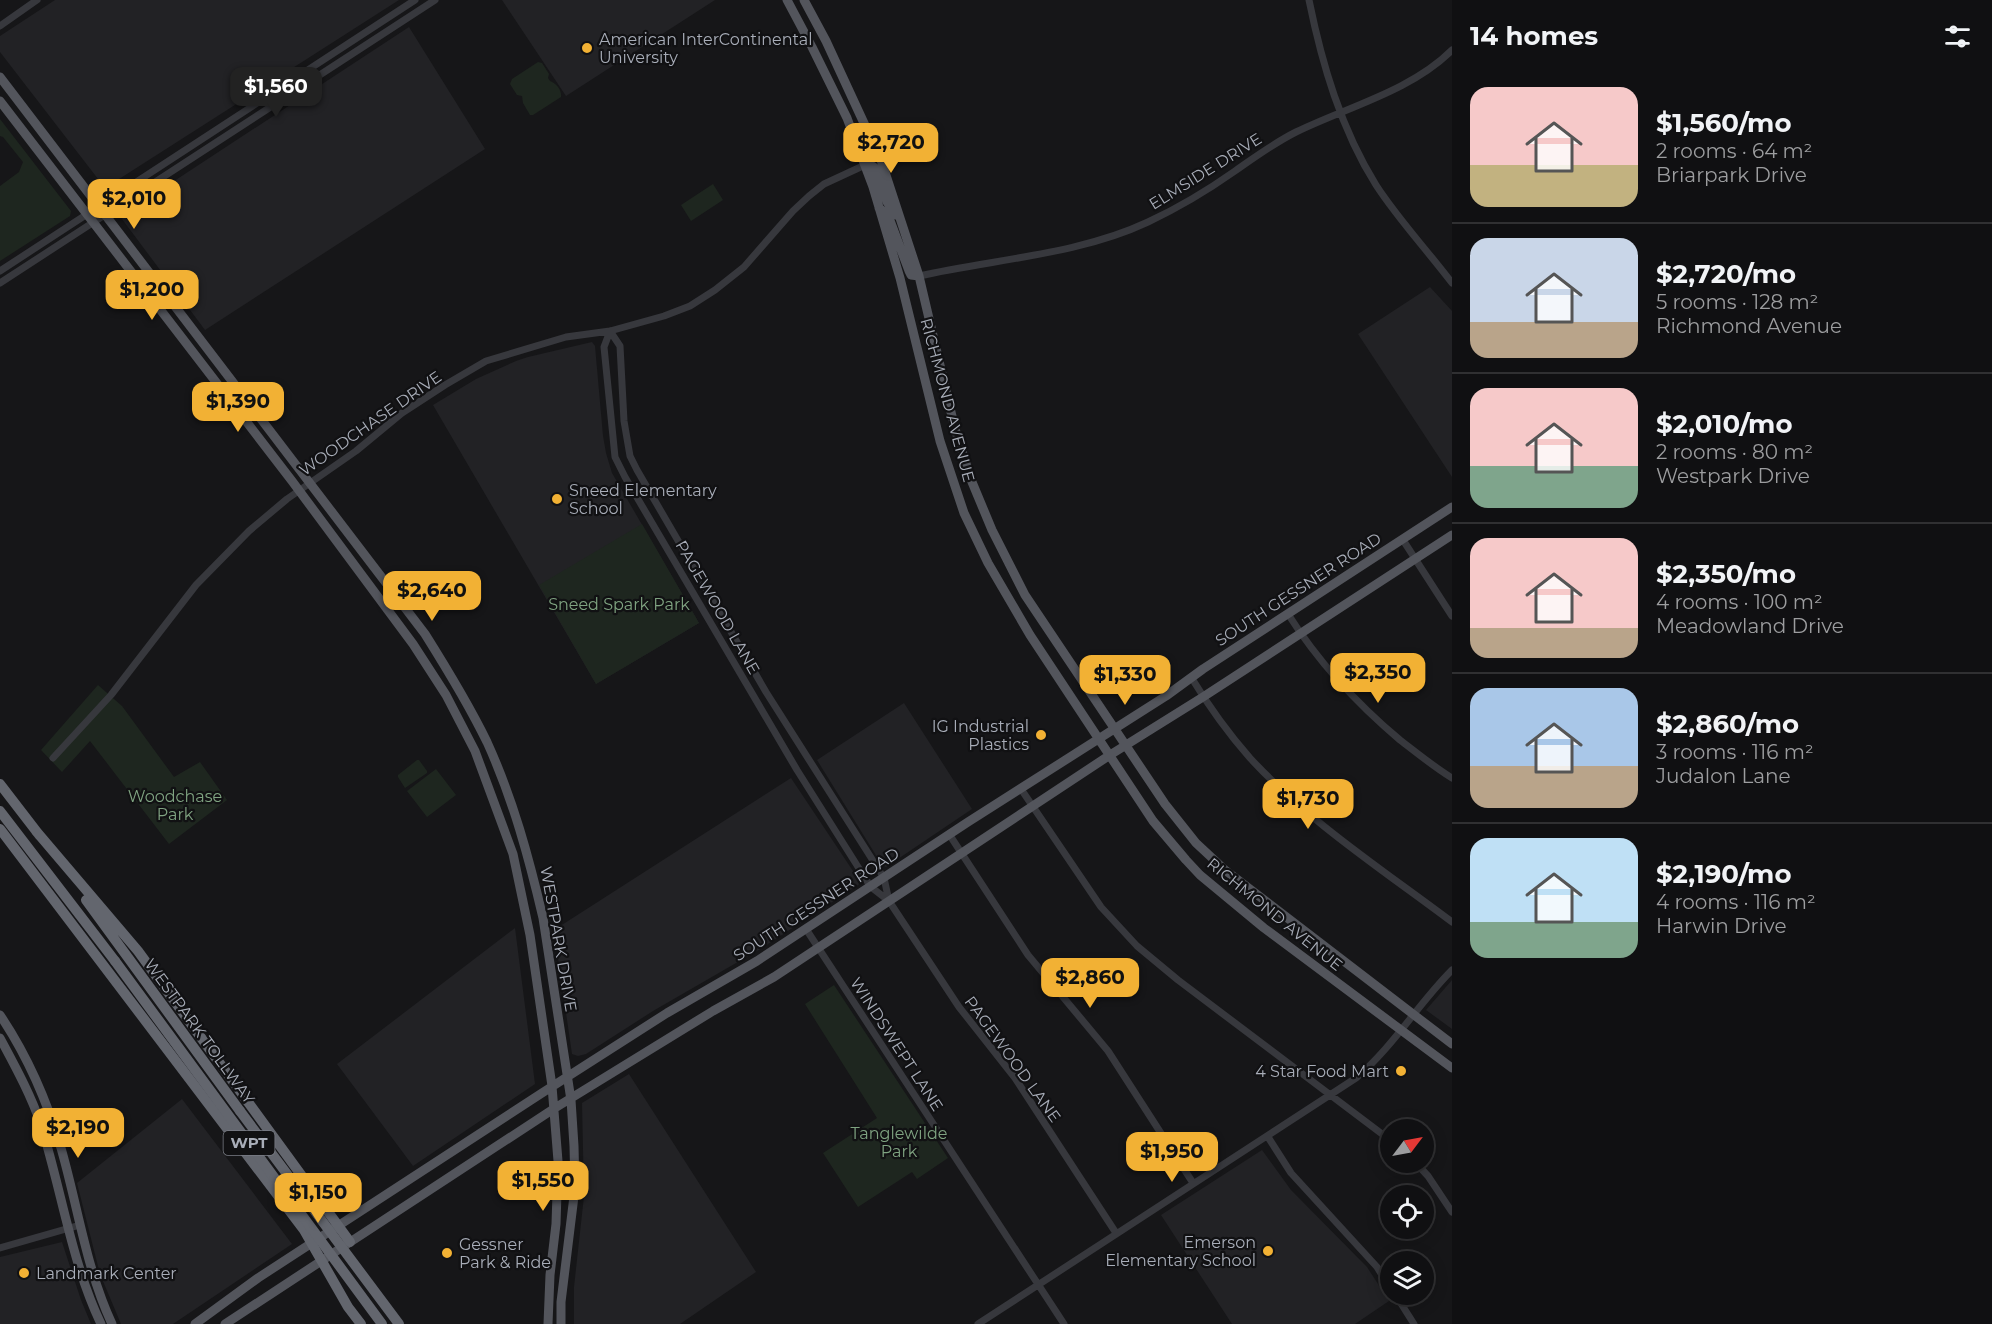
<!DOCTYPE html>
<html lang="en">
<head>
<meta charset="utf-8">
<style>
  :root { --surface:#101012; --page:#1e1e20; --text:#f1f3f6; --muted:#9c9d9f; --line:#303032; --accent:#f2b134 }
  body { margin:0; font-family:Montserrat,sans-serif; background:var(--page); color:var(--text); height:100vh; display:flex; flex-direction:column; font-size:22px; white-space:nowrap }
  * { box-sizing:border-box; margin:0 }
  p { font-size:20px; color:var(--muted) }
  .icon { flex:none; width:33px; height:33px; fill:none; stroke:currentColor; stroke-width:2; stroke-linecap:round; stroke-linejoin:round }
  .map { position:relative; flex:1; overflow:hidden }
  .details { display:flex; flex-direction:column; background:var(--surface); width:540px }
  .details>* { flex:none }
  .needle { width:39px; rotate:58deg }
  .controls { position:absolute; left:1380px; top:1119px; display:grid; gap:12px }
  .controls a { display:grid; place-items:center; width:54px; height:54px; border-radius:50%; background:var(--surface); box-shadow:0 3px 15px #0003,0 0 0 2px var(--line); font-size:30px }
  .price { position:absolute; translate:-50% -51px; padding:0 14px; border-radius:12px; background:var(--accent); color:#111; font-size:20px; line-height:39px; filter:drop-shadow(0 2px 3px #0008) }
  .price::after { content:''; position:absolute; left:50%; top:36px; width:18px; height:14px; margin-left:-9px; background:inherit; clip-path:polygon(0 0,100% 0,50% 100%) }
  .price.on { background:#222; color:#fff }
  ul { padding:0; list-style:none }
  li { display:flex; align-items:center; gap:18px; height:150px; padding:0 18px }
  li+li { border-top:2px solid var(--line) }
  li span { display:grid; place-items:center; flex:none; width:168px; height:120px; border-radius:18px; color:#555 }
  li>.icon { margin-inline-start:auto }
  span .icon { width:72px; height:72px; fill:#fffc; stroke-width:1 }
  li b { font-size:26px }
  h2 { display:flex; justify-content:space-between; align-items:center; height:72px; padding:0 18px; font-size:26px }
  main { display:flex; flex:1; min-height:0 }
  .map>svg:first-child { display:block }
  .built { fill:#222225 }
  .green { fill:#1e261f }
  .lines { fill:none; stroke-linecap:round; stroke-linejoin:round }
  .minor { stroke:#37383d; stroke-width:7 }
  .major { stroke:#53555c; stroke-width:9 }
  .highway { stroke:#63666e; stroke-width:10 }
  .highway-bridge { stroke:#63666e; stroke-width:10 }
  .poi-dot { fill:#f2b134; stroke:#111113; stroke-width:2 }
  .labels { text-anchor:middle; stroke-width:4.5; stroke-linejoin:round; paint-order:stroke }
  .shield { fill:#111113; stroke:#7b7e86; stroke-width:1.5 }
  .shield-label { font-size:15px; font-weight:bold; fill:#a8adb8 }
  .poi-label { font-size:16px; fill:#a8adb8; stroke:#111113; text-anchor:start }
  .street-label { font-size:16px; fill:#a8adb8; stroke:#111113 }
  .park-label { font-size:16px; fill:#7fa381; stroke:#111113 }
</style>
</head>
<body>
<main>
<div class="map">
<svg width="1452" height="1324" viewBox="0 0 1452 1324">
  <rect width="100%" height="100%" fill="#161618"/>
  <!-- built -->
  <path class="built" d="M55,0H399L105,188L0,52V36Z
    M502,0H715L566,96Z
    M409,27L485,149L205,330L122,219L127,212Z
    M1430,287L1452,311V477L1358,334Z
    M592,342L595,346L603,436L606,453L612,473L699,623L596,684L433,405L476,379L516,361L528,357Z
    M904,703L972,809L886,867L882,865L817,760Z
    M791,778L861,883L762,948L653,1011L586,1054L578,1056L572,1054L554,930Z
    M515,928L535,1084L413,1166L337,1064Z
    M1452,980V1029L1426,1010Z
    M629,1074L756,1272L680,1324H574V1287L584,1196L582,1103Z
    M182,1099L292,1244L173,1324H121L100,1274L77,1183Z
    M1262,1150L1291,1190L1367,1267L1389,1301L1355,1324H1232L1161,1215Z
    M62,1242L81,1300L91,1324H0V1257Z"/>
  <!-- green -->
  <path class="green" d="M538,62L542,63L549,74L548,78L550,81C556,83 562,90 561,97L533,115H530L523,103L522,96L517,95L510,84L512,79Z
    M0,119L71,211L70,216L0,261V186L19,172L23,162L3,137L0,136Z
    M713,184L723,200L691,221L681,205Z
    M642,524L699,623L596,684L539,585Z
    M98,685L122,706L174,777L200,762L227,800L169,844L90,741L62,772L41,750Z
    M417,760H419L427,771V773L405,788L398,777V775Z
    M436,769L456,795L427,817L407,791Z
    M834,985L948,1158L917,1179L912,1172L858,1207L823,1153L877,1118L805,1004Z"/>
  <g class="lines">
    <!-- minor -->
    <path class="minor" d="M1309,0C1322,64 1341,129 1376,185C1398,219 1427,250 1452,283
      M0,26L37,0
      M0,271L415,0
      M919,276C994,259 1078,255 1148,222C1178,208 1208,190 1235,171C1255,157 1274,143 1296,132C1347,107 1411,91 1452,50
      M0,283L435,0
      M610,331L604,347L615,457L625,477L797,770L865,878L871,887L889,901L959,1007L1015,1078L1116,1233
      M610,331L620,346L624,421L630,456L637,470L766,692L884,878L889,901
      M1403,540L1452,616
      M1288,614C1319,663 1356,703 1400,740C1417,753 1434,767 1452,778
      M1191,677C1208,705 1228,733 1250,758C1309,822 1383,870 1452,922
      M53,758L111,695L196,585L249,531L287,499L356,451L402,413L445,385L486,361L566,337L610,331L664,316L690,306L715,290L744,267L793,211L809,196L824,184L865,165
      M1021,789L1101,907L1137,946L1178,980L1390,1140
      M949,834L1028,955L1108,1051L1193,1183
      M806,929L1064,1324
      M1268,1137L1291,1173L1377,1267L1390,1288
      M1415,1162L1428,1176L1452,1212
      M0,1248L80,1225
      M1395,1294L1414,1324
      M978,1324L1356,1078C1393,1047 1418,1004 1452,970"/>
    <!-- major -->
    <path class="major" d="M787,0L812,47L847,118L873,187L900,278L940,441L964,513L988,563L1030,635L1153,821L1186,860L1200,875L1264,928L1452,1068
      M804,0L826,41L881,160L919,276L955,429L972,482L992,530L1025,595L1165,804L1196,843L1225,870L1452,1044
      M0,77L425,634C447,669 469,705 487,742C513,799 529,858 543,918L571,1100L574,1146L575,1188L561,1302V1324
      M0,101L292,481L413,644L446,695L475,751L513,854L530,935L552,1086L558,1161L556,1224L550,1275L548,1324
      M865,165L869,164L874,167L887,202L896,215
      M879,208L888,215L909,271L911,275L919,276
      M0,1015C27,1055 47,1101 61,1148C78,1207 86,1268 112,1324
      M0,1038C15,1066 31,1095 41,1125C62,1192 71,1261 101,1324
      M195,1324L258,1278L542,1093L667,1013L757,961L968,822L1166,696L1203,669L1452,507
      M225,1324L555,1108L713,1011L774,977L1110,755L1203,697L1452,535"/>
    <!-- highway -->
    <path class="highway" d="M0,784L40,836
      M0,811L115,961
      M0,829L304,1230L348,1307L361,1324
      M36,831L138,951L350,1242
      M86,900L240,1111"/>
    <!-- highway-bridge -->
    <path class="highway-bridge" d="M115,961L382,1324
      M240,1111L399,1324"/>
  </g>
  <!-- markers -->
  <g class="poi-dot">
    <circle cx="587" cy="48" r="6"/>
    <circle cx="557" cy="499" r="6"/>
    <circle cx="1041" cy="735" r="6"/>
    <circle cx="1401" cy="1071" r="6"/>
    <circle cx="1268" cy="1251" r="6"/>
    <circle cx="447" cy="1253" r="6"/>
    <circle cx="24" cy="1273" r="6"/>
  </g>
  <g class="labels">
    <!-- shield labels -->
    <rect class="shield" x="223.5" y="1131" width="51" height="24" rx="4.5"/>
    <g class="shield-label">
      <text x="249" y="1148">WPT</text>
    </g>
    <!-- poi labels -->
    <g class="poi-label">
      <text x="599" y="45">American InterContinental<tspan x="599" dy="18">University</tspan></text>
      <text x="569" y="496">Sneed Elementary<tspan x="569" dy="18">School</tspan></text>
      <text x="1029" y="732" text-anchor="end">IG Industrial<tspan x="1029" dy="18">Plastics</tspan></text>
      <text x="1389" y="1077" text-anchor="end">4 Star Food Mart</text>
      <text x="1256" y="1248" text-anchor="end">Emerson<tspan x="1256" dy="18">Elementary School</tspan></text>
      <text x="459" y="1250">Gessner<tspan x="459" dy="18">Park &amp; Ride</tspan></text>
      <text x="36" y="1279">Landmark Center</text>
    </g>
    <!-- street labels -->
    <g class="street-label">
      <text transform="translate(1205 171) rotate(-32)" y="6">ELMSIDE DRIVE</text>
      <text transform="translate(948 400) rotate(75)" y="6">RICHMOND AVENUE</text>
      <text transform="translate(370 423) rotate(-35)" y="6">WOODCHASE DRIVE</text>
      <text transform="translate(1298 589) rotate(-33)" y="6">SOUTH GESSNER ROAD</text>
      <text transform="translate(718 607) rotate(60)" y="6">PAGEWOOD LANE</text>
      <text transform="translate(816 904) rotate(-33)" y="6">SOUTH GESSNER ROAD</text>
      <text transform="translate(1275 914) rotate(39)" y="6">RICHMOND AVENUE</text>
      <text transform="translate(559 939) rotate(80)" y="6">WESTPARK DRIVE</text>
      <text transform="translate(200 1031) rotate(54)" y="6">WESTPARK TOLLWAY</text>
      <text transform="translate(897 1044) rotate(57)" y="6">WINDSWEPT LANE</text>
      <text transform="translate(1013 1059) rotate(54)" y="6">PAGEWOOD LANE</text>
    </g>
    <!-- park labels -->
    <g class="park-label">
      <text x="619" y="610">Sneed Spark Park</text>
      <text x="175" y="802">Woodchase<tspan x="175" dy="18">Park</tspan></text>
      <text x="899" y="1139">Tanglewilde<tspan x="899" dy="18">Park</tspan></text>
    </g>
  </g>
</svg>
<div class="controls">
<a><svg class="needle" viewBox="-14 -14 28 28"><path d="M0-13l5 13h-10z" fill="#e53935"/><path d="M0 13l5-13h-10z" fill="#9c9d9f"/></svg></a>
<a><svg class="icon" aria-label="locate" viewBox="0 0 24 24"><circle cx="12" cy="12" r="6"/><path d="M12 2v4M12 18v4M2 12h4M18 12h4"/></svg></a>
<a><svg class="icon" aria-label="layers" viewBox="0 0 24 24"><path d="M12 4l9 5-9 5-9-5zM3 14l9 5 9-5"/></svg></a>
</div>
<b class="price on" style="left:276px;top:118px">$1,560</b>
<b class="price" style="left:891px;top:174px">$2,720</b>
<b class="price" style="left:134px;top:230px">$2,010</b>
<b class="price" style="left:152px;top:321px">$1,200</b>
<b class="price" style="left:238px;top:433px">$1,390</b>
<b class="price" style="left:432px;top:622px">$2,640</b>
<b class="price" style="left:1378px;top:704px">$2,350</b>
<b class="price" style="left:1125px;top:706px">$1,330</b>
<b class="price" style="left:1308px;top:830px">$1,730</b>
<b class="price" style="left:1090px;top:1009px">$2,860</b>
<b class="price" style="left:78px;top:1159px">$2,190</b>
<b class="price" style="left:1172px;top:1183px">$1,950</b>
<b class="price" style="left:543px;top:1212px">$1,550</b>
<b class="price" style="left:318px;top:1224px">$1,150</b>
</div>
<section class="details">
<h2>14 homes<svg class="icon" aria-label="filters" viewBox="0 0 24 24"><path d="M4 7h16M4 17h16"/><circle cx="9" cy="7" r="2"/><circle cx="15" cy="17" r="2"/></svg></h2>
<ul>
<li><span style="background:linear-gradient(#f6c9c9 65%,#c2b280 0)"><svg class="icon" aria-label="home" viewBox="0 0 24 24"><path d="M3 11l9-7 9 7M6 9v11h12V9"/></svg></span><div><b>$1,560/mo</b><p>2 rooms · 64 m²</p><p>Briarpark Drive</p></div></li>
<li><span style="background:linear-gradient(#c9d6e8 70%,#b9a48a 0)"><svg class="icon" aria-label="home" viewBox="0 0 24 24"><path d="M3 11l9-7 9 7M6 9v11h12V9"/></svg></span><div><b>$2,720/mo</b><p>5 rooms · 128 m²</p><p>Richmond Avenue</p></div></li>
<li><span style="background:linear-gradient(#f6c9c9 65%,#7fa58c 0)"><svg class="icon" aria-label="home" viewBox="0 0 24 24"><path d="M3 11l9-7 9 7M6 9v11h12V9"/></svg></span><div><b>$2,010/mo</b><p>2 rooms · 80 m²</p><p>Westpark Drive</p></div></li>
<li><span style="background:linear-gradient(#f6c9c9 75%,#b9a48a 0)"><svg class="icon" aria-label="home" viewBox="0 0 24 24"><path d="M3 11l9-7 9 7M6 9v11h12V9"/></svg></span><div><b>$2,350/mo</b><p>4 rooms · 100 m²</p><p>Meadowland Drive</p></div></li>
<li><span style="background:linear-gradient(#a9c7e8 65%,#b9a48a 0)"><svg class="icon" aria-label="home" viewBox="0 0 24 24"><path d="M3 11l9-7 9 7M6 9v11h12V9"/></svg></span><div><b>$2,860/mo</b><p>3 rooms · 116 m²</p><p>Judalon Lane</p></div></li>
<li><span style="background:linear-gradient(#bfe0f5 70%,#7fa58c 0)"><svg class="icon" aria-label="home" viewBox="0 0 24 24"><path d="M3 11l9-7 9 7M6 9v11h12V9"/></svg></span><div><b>$2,190/mo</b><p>4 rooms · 116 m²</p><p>Harwin Drive</p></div></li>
</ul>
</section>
</main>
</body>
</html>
